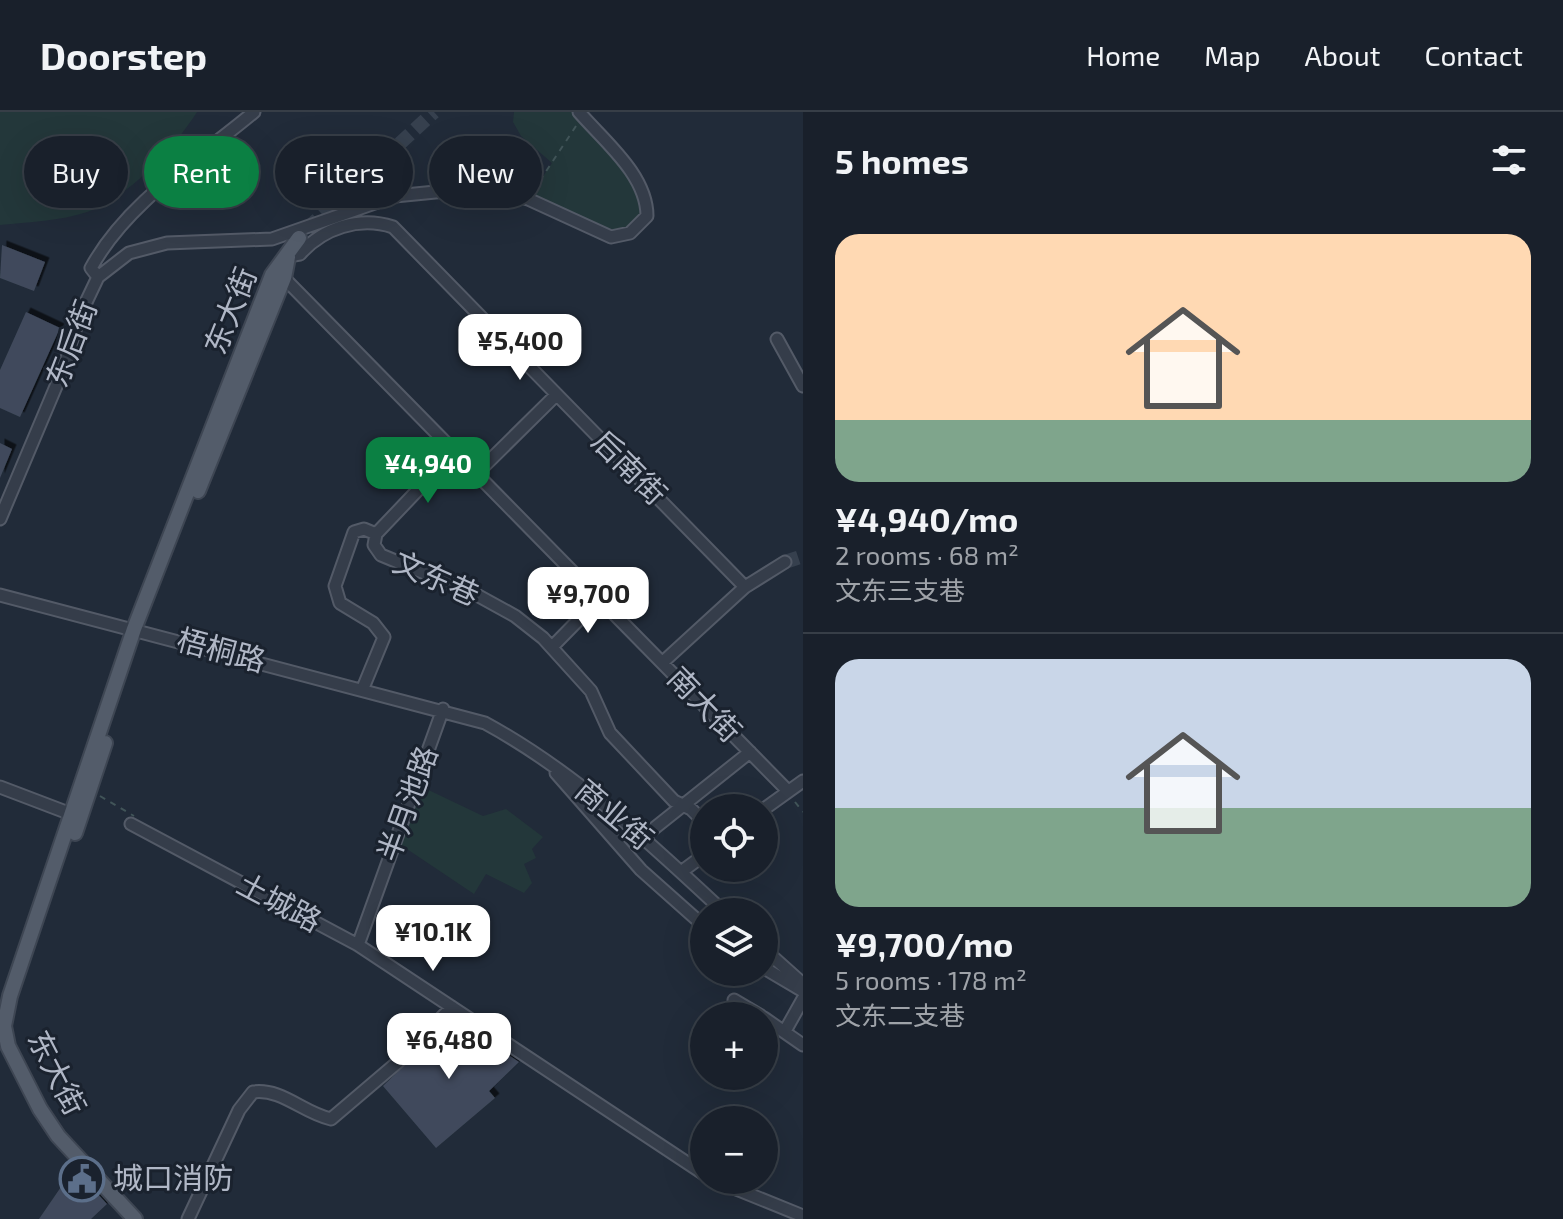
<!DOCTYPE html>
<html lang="en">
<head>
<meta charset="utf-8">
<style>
  :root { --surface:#19202b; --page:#222833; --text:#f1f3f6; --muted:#9fa3a9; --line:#373e47; --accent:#0b8043 }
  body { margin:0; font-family:"Exo 2","Noto Sans SC",sans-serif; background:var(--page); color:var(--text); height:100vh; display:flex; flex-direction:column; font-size:30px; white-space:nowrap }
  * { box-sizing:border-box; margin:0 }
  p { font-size:26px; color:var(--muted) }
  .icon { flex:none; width:44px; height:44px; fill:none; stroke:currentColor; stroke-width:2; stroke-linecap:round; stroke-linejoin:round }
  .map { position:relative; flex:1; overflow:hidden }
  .details { display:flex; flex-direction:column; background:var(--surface); width:760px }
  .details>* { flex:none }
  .top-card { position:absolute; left:24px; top:24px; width:658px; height:72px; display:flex; gap:16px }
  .controls { position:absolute; left:690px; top:682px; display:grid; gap:16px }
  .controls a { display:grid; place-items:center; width:88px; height:88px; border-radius:50%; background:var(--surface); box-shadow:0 8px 32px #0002,0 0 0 2px var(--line); font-size:40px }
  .price { position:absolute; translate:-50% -68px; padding:0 18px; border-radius:16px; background:#fff; color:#222; font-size:26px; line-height:52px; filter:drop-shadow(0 2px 4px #0008) }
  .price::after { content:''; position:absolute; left:50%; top:48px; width:24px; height:18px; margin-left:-12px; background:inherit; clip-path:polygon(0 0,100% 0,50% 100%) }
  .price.current { background:var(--accent); color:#fff }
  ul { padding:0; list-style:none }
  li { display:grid; align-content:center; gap:16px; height:424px; padding:0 32px }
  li+li { border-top:2px solid var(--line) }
  li span { display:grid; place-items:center; height:248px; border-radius:24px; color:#555 }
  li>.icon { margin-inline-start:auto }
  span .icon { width:144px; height:144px; fill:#fffc; stroke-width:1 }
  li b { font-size:34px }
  h2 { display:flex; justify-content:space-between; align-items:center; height:96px; padding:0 32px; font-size:34px }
  .tag { padding:0 28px; border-radius:36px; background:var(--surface); box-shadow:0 8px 32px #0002,0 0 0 2px var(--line); font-size:28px; line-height:72px }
  .tag.current { background:var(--accent); color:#fff }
  header { display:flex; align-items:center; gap:48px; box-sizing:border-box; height:112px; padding:0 40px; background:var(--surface); border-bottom:2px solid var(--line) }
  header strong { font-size:38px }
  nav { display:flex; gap:44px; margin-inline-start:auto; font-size:28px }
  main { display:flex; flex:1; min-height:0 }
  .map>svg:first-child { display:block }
  .green { fill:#23373a }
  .building { fill:#404a5b; filter:url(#shadow) }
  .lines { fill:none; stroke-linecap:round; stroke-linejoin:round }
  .major-tunnel { stroke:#36404e; stroke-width:14; stroke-dasharray:14 7; stroke-linecap:butt }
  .minor-casing { stroke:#535a67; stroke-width:15 }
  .major-casing { stroke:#3e4653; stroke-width:18 }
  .path { stroke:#415458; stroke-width:2; stroke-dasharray:6 6; stroke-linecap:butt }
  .minor { stroke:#353d4a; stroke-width:11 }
  .major { stroke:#535c6a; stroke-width:14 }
  .labels { text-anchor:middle; stroke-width:6; stroke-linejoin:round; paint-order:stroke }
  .street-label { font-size:30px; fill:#b0b7c6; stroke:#1a222e }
  .poi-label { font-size:30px; fill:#b0b7c6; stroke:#1a222e; text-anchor:start }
</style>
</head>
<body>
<header>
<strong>Doorstep</strong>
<nav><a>Home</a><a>Map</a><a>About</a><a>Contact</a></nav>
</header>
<main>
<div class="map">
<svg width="803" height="1107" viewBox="0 0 803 1107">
  <defs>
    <filter id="shadow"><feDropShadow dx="4.5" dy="-4.5" stdDeviation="0" flood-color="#0009"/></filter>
  </defs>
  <rect width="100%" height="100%" fill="#212b39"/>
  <!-- green -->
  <path class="green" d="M0,0H197C174,36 128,86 87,100C60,109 29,110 0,113Z
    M514,0H579L647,89L640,114L611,125L528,87L552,51L521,24L513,10Z
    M416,672L483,704L506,697L543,725L532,737L536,746L524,752L532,771L524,781L486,762L474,782L395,729Z"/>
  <!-- building -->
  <path class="building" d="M2,133L45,150L34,179L0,166Z
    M26,200L60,216L20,305L0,296V258Z
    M0,331L12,337L0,366Z
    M453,906L519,950L489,979L495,986L436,1036L383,974Z
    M74,1056L107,1092L91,1107H39Z"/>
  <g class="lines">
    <!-- major-tunnel -->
    <path class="major-tunnel" d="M307,117L434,0
      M785,450L803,444"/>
    <!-- minor casing -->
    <g class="minor-casing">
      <path id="minor" d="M288,144L300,142C323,116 359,104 393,115L745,475
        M98,165L91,156C127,90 198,47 254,0
        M284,166L788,679
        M777,227L803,274
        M477,361L556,283
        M0,407L65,253L79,205L98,165L129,141L167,131L272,127L395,84L486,75L528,87L611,125L630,121L647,104C647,63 604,29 579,0
        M376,422L374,433L381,443L475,482L515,504L543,526L591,579L610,621L674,689L691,697L704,710
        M376,422L455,339
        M0,483L485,611C575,660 649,730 724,800
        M552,535L600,486
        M663,550L745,475L785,450
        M363,576L384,525L373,511L340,491L335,474L354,420L364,417L376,422
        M556,661L641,758L704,814
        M0,675L71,702
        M764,697L803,669
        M131,712L358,833L704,1062
        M642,726L750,640
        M681,760L704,743
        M358,833L443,597
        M764,837L803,872
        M764,856L803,879
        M734,888L761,904
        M764,906L803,933
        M785,919L803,887
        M714,1068L803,1104
        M188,1107L239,998L253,980C282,976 303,1001 331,1007L398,950L452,895"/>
    </g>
    <!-- major casing -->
    <g class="major-casing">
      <path id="major" d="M198,379L284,166L288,145
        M75,721L105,631
        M135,1107L58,1024L40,997L8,934L4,914L10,884L134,517L272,163L299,126"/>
    </g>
    <!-- path -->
    <path class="path" d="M533,79L576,14
      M100,684L134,704
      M795,690L803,700"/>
    <!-- minor -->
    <use href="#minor" class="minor"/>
    <!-- major -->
    <use href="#major" class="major"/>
  </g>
  <!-- icons -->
  <defs>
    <g id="civic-ring" transform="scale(2.3)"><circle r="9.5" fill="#1a222e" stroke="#5c6f8a" stroke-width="1.5"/><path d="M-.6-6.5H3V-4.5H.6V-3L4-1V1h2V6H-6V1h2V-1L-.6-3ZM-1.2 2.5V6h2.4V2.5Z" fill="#5c6f8a"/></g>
  </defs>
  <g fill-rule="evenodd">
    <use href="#civic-ring" x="82" y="1067"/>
  </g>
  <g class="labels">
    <!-- street labels -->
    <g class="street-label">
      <text transform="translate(231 199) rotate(-68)" y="10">东大街</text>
      <text transform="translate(72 232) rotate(-69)" y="10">东后街</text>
      <text transform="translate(629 356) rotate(45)" y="10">后南街</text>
      <text transform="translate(436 467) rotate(24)" y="10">文东巷</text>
      <text transform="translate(221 539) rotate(15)" y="10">梧桐路</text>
      <text transform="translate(704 593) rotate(46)" y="10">南大街</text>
      <text transform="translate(408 692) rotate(-70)" y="10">半月池路</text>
      <text transform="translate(614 703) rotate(40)" y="10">商业街</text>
      <text transform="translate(279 791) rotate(28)" y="10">土城路</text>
      <text transform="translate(56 961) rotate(63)" y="10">东大街</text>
    </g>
    <!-- poi labels -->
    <g class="poi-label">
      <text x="113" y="1077">城口消防</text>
    </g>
  </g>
</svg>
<div class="controls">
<a><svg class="icon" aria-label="locate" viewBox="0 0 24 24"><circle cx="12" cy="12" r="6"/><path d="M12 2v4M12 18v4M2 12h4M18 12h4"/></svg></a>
<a><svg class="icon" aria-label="layers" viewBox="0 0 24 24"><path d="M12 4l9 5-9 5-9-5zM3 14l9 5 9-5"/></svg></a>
<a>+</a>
<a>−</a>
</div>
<b class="price" style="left:520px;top:270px">¥5,400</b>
<b class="price current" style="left:428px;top:393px">¥4,940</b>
<b class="price" style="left:588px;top:523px">¥9,700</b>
<b class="price" style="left:433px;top:861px">¥10.1K</b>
<b class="price" style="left:449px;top:969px">¥6,480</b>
<div class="top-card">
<a class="tag">Buy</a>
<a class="tag current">Rent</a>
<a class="tag">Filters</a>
<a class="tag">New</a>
</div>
</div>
<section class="details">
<h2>5 homes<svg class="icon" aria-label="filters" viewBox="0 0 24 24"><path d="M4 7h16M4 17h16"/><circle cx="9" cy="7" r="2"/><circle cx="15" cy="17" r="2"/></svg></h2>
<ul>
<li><span style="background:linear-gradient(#ffd9b3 75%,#7fa58c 0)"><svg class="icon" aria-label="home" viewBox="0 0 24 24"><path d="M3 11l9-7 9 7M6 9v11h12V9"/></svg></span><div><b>¥4,940/mo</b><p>2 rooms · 68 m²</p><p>文东三支巷</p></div></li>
<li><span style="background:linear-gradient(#c9d6e8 60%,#7fa58c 0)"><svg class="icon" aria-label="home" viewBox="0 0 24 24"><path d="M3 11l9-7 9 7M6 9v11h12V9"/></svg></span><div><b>¥9,700/mo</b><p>5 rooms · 178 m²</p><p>文东二支巷</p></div></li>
</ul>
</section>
</main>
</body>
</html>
